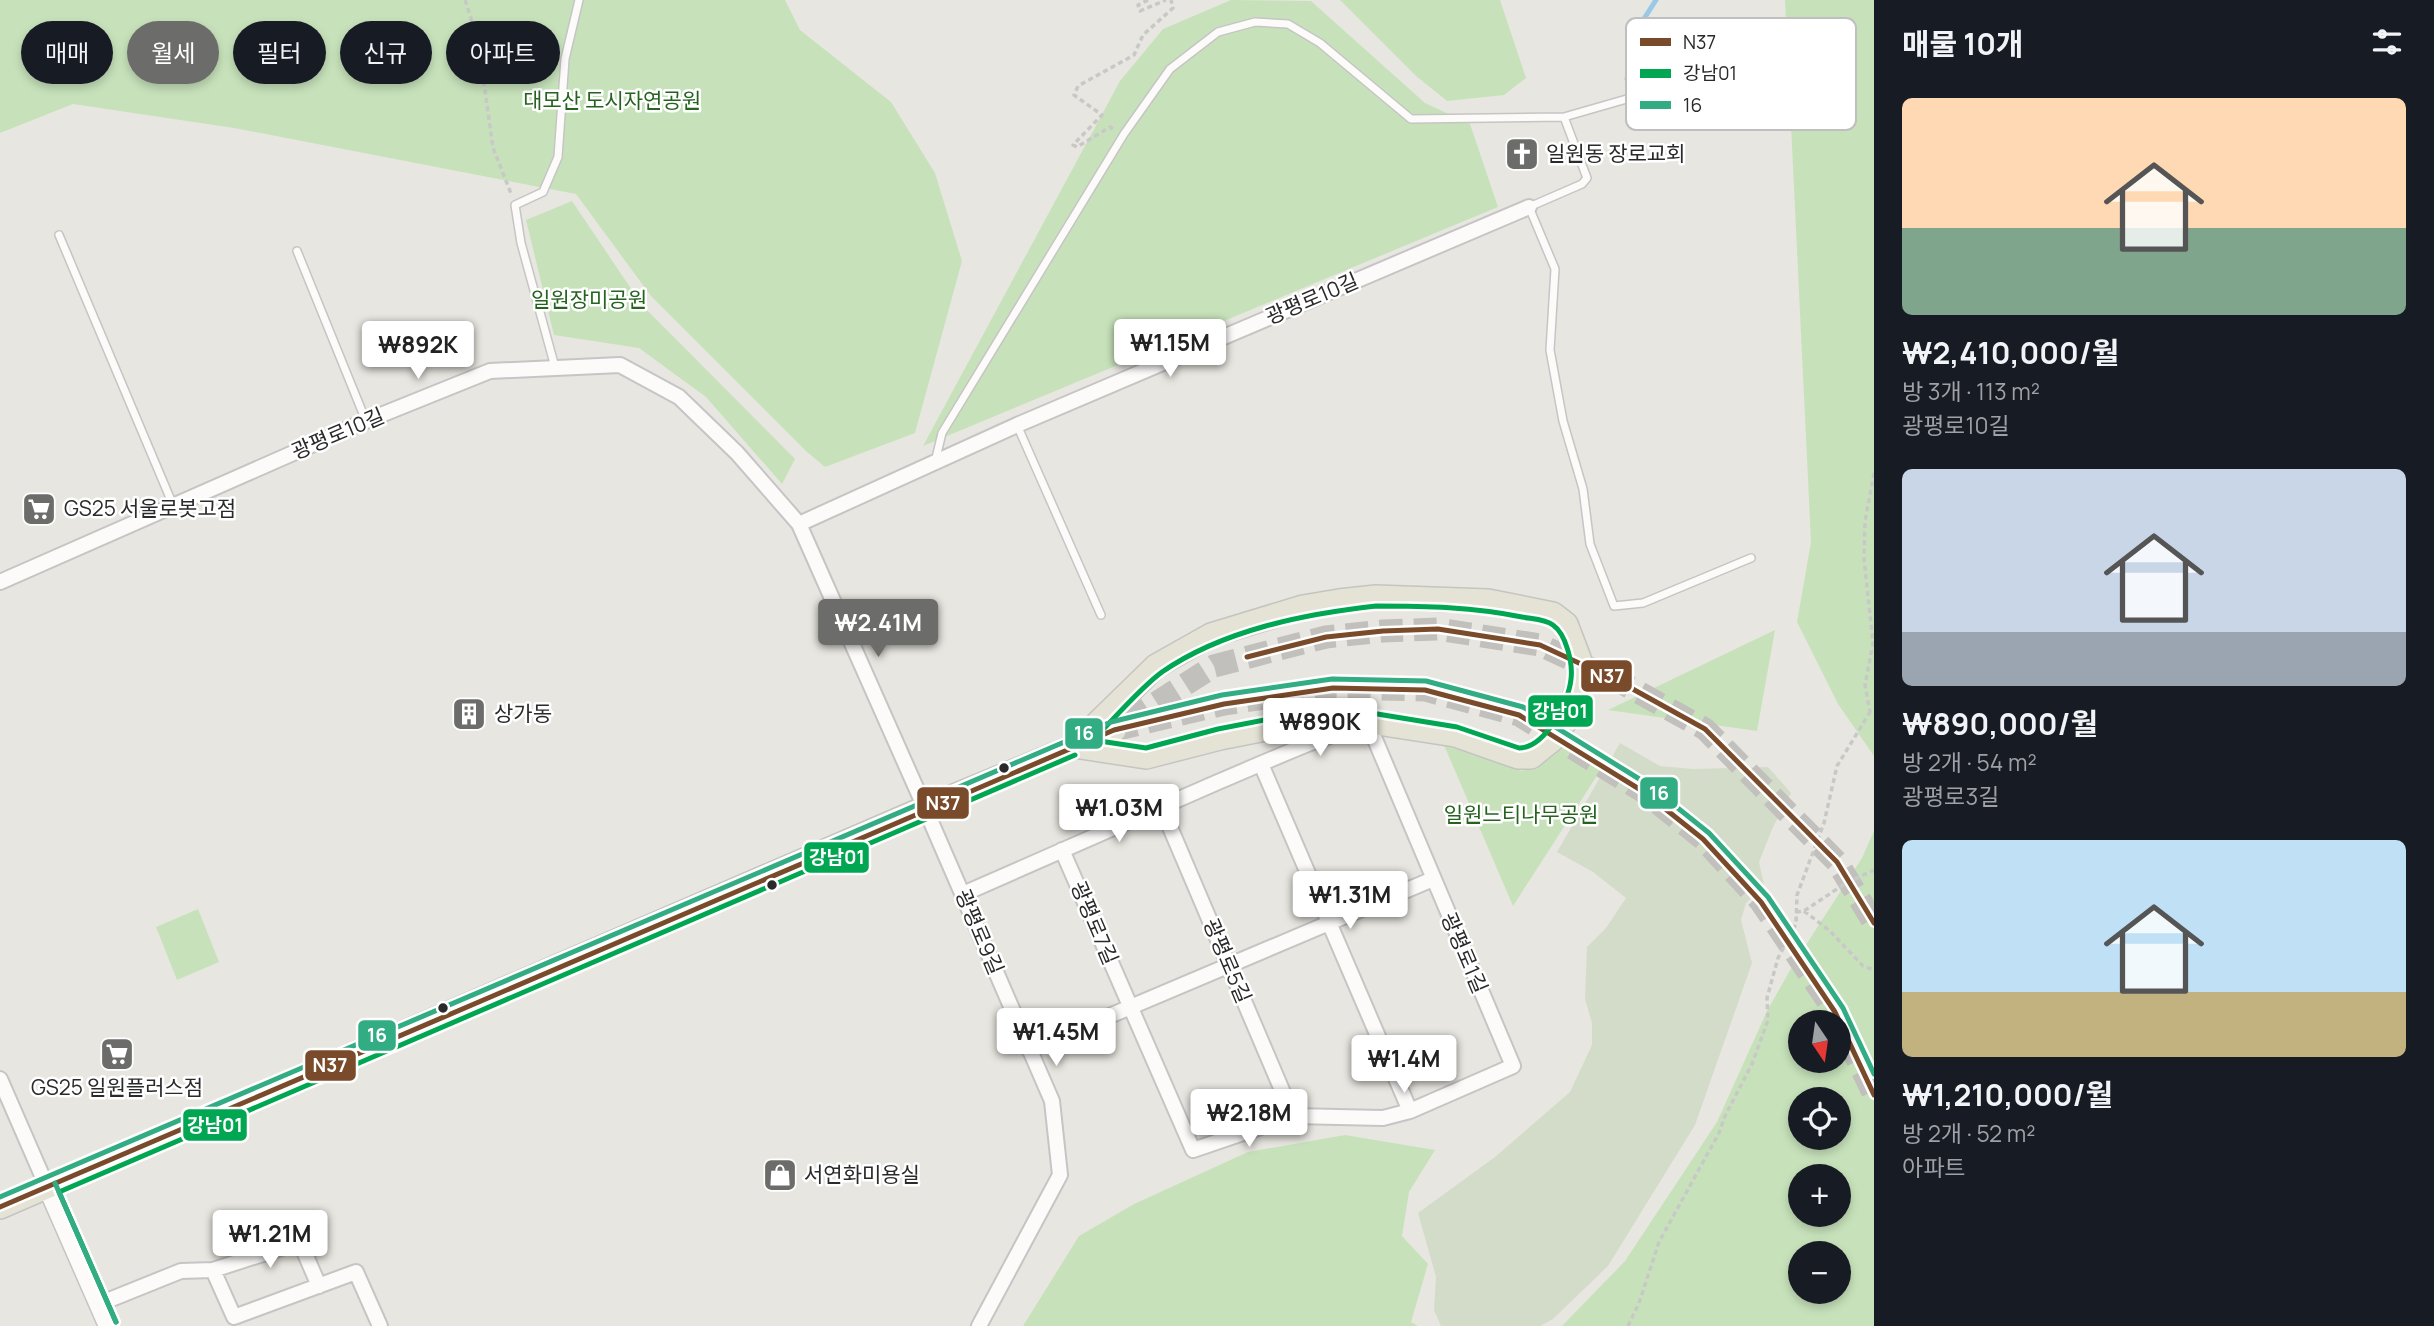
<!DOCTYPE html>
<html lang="ko">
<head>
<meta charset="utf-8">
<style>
  :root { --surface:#171b24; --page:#242831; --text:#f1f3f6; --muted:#9ea1a6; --accent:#6c6c6a }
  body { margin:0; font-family:Manrope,"Noto Sans KR",sans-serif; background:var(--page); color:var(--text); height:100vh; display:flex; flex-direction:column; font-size:26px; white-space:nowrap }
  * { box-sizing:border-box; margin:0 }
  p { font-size:23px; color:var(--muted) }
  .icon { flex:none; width:38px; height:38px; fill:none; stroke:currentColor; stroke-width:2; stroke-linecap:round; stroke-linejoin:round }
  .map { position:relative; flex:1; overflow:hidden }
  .drawer { display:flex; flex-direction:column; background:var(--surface); width:560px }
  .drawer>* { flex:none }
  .hud { position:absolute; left:21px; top:21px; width:665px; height:63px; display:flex; gap:14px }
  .needle { width:46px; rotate:167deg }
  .buttons { position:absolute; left:1788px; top:1010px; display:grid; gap:14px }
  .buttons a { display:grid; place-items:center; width:63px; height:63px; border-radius:50%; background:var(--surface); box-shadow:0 4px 10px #0003; font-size:35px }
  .price { position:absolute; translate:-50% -60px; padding:0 16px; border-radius:7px; background:#fff; color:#222; font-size:23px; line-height:46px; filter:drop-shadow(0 2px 4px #0008) }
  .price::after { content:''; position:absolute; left:50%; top:42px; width:21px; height:16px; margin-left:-10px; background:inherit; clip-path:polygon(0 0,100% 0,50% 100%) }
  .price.current { background:var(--accent); color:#fff }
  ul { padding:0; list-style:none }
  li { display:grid; align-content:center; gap:14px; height:371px; padding:0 28px }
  li span { display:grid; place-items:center; height:217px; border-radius:10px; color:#555 }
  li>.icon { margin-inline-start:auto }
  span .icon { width:126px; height:126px; fill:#fffc; stroke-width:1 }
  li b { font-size:30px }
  h2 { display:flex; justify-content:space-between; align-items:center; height:84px; padding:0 28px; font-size:30px }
  .tag { padding:0 24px; border-radius:32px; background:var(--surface); box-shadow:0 4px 10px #0003; font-size:24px; line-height:63px }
  .tag.current { background:var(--accent); color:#fff }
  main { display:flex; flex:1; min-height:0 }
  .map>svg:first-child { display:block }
  .green { fill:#c7e2bb; fill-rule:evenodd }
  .cemetery { fill:#d3dcc9 }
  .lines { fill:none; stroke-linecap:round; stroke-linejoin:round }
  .stream { stroke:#99c9e5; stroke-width:5 }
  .primary-tunnel { stroke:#c2c0bc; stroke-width:23; stroke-dasharray:23 11; stroke-linecap:butt }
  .service-casing { stroke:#c6c5c5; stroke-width:10 }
  .minor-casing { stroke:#c6c5c5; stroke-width:18 }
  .tertiary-casing { stroke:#c6c5c5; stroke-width:21 }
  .primary-casing { stroke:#c4c4c1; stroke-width:26 }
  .path { stroke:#c8c8c7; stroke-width:3.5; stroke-dasharray:5 3.5; stroke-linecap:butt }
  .service { stroke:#fcfbfa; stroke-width:7 }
  .minor { stroke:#fcfbfa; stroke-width:14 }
  .tertiary { stroke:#fcfbfa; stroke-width:18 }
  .primary { stroke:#e5e3d5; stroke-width:23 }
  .bus-1-casing { stroke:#fff; stroke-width:10 }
  .bus-2-casing { stroke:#fff; stroke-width:10 }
  .bus-3-casing { stroke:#fff; stroke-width:10 }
  .bus-1 { stroke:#7a4b2a; stroke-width:5 }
  .bus-2 { stroke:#00a651; stroke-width:5 }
  .bus-3 { stroke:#31ac83; stroke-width:5 }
  .bus-dot { fill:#2a2a2a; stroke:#fff; stroke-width:2.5 }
  .labels { text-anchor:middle; stroke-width:5; stroke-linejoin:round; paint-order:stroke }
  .park-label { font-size:21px; fill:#25631f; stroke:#fff }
  .poi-label { font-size:21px; fill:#2a2a2a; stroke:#fff; text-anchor:start }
  .street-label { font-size:21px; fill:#2a2a2a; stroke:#fff }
  .key { fill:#fff; stroke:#bfbfbf; stroke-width:2 }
  .key-label { font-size:19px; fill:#2a2a2a }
  .line-badge { stroke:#fff; stroke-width:2.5 }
  .badge-label { font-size:19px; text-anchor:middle; font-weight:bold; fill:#fff }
</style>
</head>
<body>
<main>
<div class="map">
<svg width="1874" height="1326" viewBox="0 0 1874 1326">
  <rect width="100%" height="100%" fill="#e8e6e0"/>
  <!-- green -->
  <path class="green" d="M0,0H785L800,30L891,102L935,173L962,261L915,433L825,467L806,451L651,296L576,194L234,128L73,104L0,133Z
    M1231,0L1311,1L1425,103L1470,124L1498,207L923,446L1120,81L1163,29Z
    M1340,0H1500L1526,78L1504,95L1447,101L1416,76Z
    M1785,0H1874V756L1838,704L1797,622L1811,542Z
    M572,201L642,305L795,459L782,484L706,397L639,348L554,335L526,220Z
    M1775,630L1757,731L1608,710Z
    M1581,736L1607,760L1513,906L1444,745L1522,771Z
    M1874,831V1326H1562L1625,1261L1717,1122L1767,1011L1793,965L1862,858ZM1801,1022H1839V1060H1801ZM1801,1099H1839V1138H1801ZM1801,1176H1839V1214H1801ZM1801,1253H1839V1292H1801Z
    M198,909L219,962L177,980L156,927Z
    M1345,1135L1435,1150L1409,1192L1402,1236L1428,1264L1411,1322L1418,1326H1023L1079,1236L1134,1204L1248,1152Z"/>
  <!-- cemetery -->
  <path class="cemetery" d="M1620,743L1660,766L1693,769L1768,767L1791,793L1773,827L1759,862L1764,885L1746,903L1741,920L1752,963L1695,1125L1608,1266L1553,1319L1540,1326H1441L1434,1310L1436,1277L1418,1213L1495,1157L1570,1092L1592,1045V1023L1585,999L1587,947L1606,928L1626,898L1593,872L1557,852Z"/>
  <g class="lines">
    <!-- stream -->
    <path class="stream" d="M1627,79L1635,33L1656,0"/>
    <!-- primary-tunnel -->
    <path class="primary-tunnel" d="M1128,721L1214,666L1326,637L1383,631L1438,629L1540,645L1620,682L1705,729L1837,862L1874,923
      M1114,730L1224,704L1333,688L1425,690L1519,715L1644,792L1703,839L1761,902L1835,1012L1874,1095"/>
    <!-- service casing -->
    <g class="service-casing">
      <path id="service" d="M59,235L173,505
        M297,251L366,421
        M555,367L521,243L515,205L543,192L558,157L565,59L579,0
        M1017,425L1101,615
        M935,462L942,433L1124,134L1170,69L1218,32L1255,22L1288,24L1320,43L1411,119L1564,117
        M1751,558L1643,603L1614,606L1590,544L1583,489L1563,421L1550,350L1555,269L1529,207L1582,184L1587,178L1564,117L1752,63"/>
    </g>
    <!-- minor casing -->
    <g class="minor-casing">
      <path id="minor" d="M799,524L1017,425L1529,207
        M0,582L366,421L490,371L620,365L679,397L737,453L799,524L925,808L1052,1101L1060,1175L979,1326
        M1261,764L1410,1111
        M1161,806L1293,1116
        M963,894C1048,856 1133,819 1218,782C1268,761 1317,738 1368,723L1513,1066L1410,1111L1383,1118L1293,1116L1193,1150L1062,850
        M1029,1050L1433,879
        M0,1079L47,1187
        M213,1270L300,1242L319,1286
        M99,1304L181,1271L213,1270L234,1317L356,1272L380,1326"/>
    </g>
    <!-- tertiary casing -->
    <g class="tertiary-casing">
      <path id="tertiary" d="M47,1187L108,1326"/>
    </g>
    <!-- primary casing -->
    <g class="primary-casing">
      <path id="primary" d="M1376,597L1488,601L1553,614L1566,624L1579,658L1580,682L1565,722L1552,740L1531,757H1518L1455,735L1364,721L1297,723L1220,738L1146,757L1074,746L1156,666L1211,635L1303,607L1339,601Z
        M0,1207L925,808L1114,730"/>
    </g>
    <!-- path -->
    <path class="path" d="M465,0L471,18L470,48L483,76L493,148L512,196
      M1148,0L1138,5L1140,11L1166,0
      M1113,129L1110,127L1077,147L1073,145L1102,115L1074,95L1078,86L1134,55L1143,35L1173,8L1171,0
      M1874,473L1865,521L1864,558L1873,643L1865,685L1870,712L1874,714
      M1804,911L1830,931L1863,966L1874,970
      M1796,912L1804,911L1846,883L1874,870
      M1628,1326L1639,1303L1659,1242L1719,1133L1725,1116L1752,1064L1768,1020L1767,998L1778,958L1796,924L1797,895L1824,823L1837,766L1870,712"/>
    <!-- service -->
    <use href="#service" class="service"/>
    <!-- minor -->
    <use href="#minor" class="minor"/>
    <!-- tertiary -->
    <use href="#tertiary" class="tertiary"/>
    <!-- primary -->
    <use href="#primary" class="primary"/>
    <!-- bus-1 casing -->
    <g class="bus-1-casing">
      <path id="bus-1" d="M1247,657L1326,637L1383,631L1438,629L1540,645L1620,682L1705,729L1837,862L1874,923
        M0,1207L1114,730L1224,704L1333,688L1425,690L1519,715L1644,792L1703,839L1761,902L1835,1012L1874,1095"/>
    </g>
    <!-- bus-2 casing -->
    <g class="bus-2-casing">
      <path id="bus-2" d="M1376,606C1426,606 1473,607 1522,617C1532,619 1545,619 1553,625C1566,634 1573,663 1571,679C1569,702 1545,748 1519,748L1457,727L1365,712L1295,714L1218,729L1146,748L1093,740C1113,720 1140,688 1162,672C1223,630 1304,614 1376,606Z
        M116,1322L59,1192L1075,755"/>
    </g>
    <!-- bus-3 casing -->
    <g class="bus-3-casing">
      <path id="bus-3" d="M55,1183L116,1322
        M0,1197L1111,722L1222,695L1332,679L1426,681L1523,707L1649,785L1709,833L1768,897L1843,1008L1874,1074"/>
    </g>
    <!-- bus-1 -->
    <use href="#bus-1" class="bus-1"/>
    <!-- bus-2 -->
    <use href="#bus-2" class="bus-2"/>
    <!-- bus-3 -->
    <use href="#bus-3" class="bus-3"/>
  </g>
  <!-- icons -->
  <defs>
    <g id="church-square" transform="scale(1.75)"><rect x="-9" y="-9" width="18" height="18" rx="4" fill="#6c6c6a" stroke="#fff"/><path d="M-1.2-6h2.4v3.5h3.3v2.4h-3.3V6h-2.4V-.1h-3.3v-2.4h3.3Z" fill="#fff"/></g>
    <g id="supermarket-square" transform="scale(1.75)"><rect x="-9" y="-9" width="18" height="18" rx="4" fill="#6c6c6a" stroke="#fff"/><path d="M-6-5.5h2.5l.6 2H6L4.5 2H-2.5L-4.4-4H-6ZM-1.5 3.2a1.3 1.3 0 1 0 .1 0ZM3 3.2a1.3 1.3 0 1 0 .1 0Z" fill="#fff"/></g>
    <g id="building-square" transform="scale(1.75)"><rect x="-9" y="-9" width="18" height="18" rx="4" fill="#6c6c6a" stroke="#fff"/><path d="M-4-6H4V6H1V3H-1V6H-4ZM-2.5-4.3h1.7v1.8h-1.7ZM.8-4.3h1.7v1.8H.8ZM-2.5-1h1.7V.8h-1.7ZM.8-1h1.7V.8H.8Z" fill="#fff"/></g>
    <g id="shop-square" transform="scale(1.75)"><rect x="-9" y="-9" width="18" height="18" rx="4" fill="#6c6c6a" stroke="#fff"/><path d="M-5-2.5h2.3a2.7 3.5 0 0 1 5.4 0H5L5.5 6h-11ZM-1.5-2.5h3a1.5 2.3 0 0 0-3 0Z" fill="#fff"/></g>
  </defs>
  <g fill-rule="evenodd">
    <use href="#church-square" x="1522" y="154"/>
    <use href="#supermarket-square" x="39" y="509"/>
    <use href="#building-square" x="469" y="714"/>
    <use href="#supermarket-square" x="117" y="1054"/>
    <use href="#shop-square" x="780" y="1175"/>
  </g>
  <!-- markers -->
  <g class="bus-dot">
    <circle cx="1004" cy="768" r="6"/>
    <circle cx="772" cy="885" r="6"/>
    <circle cx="443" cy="1008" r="6"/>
  </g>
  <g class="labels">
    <!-- park labels -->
    <g class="park-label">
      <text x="612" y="108">대모산 도시자연공원</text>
      <text x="589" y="307">일원장미공원</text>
      <text x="1521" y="822">일원느티나무공원</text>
    </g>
    <!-- poi labels -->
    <g class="poi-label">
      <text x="1546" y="161">일원동 장로교회</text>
      <text x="64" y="516">GS25 서울로봇고점</text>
      <text x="494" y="721">상가동</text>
      <text x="117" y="1095" text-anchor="middle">GS25 일원플러스점</text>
      <text x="804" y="1182">서연화미용실</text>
    </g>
    <!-- street labels -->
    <g class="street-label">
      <text transform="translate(1312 299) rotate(-23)" y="7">광평로10길</text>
      <text transform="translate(338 434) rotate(-23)" y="7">광평로10길</text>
      <text transform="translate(1094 923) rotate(67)" y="7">광평로7길</text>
      <text transform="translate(979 932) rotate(67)" y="7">광평로9길</text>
      <text transform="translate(1464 953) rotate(67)" y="7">광평로1길</text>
      <text transform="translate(1227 961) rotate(67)" y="7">광평로5길</text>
    </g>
  </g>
  <!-- legend -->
  <rect x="1626" y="18" width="230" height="112" rx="10" class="key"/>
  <rect x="1640" y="38" width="31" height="8" fill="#7a4b2a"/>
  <rect x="1640" y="69" width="31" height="9" fill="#00a651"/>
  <rect x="1640" y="101" width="31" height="8" fill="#31ac83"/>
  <g class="key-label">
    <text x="1683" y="49">N37</text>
    <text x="1683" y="80">강남01</text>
    <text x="1683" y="112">16</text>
  </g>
  <g class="line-badge">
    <rect x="1580" y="659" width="53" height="34" rx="7" fill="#7a4b2a"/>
    <rect x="1527" y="694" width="67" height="34" rx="7" fill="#00a651"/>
    <rect x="1064" y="717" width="40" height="33" rx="7" fill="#31ac83"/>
    <rect x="1639" y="776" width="40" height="34" rx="7" fill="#31ac83"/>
    <rect x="916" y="786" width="54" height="34" rx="7" fill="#7a4b2a"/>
    <rect x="803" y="841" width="67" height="33" rx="7" fill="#00a651"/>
    <rect x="357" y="1019" width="40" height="33" rx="7" fill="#31ac83"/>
    <rect x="304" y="1049" width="53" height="33" rx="7" fill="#7a4b2a"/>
    <rect x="182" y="1108" width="66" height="34" rx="7" fill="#00a651"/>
  </g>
  <g class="badge-label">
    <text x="1607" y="683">N37</text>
    <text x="1560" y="718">강남01</text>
    <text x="1084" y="740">16</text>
    <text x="1659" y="800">16</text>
    <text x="943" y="810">N37</text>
    <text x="837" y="864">강남01</text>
    <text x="377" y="1042">16</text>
    <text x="330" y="1072">N37</text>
    <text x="215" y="1132">강남01</text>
  </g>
</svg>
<div class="buttons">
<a><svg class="needle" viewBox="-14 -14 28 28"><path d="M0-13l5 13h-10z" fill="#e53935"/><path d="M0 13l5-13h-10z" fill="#9ea1a6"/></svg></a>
<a><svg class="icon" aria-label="locate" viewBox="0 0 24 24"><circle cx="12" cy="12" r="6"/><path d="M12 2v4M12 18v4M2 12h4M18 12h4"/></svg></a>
<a>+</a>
<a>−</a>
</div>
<b class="price" style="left:1170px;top:379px">₩1.15M</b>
<b class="price" style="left:418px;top:381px">₩892K</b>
<b class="price current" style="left:878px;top:659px">₩2.41M</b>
<b class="price" style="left:1320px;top:758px">₩890K</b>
<b class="price" style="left:1119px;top:844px">₩1.03M</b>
<b class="price" style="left:1350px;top:931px">₩1.31M</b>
<b class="price" style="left:1056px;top:1068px">₩1.45M</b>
<b class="price" style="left:1404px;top:1095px">₩1.4M</b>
<b class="price" style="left:1249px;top:1149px">₩2.18M</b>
<b class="price" style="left:270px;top:1270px">₩1.21M</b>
<div class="hud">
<a class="tag">매매</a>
<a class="tag current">월세</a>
<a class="tag">필터</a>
<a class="tag">신규</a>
<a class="tag">아파트</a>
</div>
</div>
<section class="drawer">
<h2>매물 10개<svg class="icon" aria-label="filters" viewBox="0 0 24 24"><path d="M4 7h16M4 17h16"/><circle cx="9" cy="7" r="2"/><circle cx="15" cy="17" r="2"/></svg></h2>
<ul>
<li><span style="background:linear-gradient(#ffd9b3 60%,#7fa58c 0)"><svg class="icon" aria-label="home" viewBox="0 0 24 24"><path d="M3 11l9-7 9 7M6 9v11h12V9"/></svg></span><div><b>₩2,410,000/월</b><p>방 3개 · 113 m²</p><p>광평로10길</p></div></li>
<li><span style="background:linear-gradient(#c9d6e8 75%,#9aa5b1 0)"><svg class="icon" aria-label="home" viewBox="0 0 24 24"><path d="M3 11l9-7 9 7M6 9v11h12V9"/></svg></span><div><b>₩890,000/월</b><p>방 2개 · 54 m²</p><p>광평로3길</p></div></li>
<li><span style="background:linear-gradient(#bfe0f5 70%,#c2b280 0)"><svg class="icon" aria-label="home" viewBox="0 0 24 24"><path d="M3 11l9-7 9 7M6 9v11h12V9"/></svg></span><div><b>₩1,210,000/월</b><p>방 2개 · 52 m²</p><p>아파트</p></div></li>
</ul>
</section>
</main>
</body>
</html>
